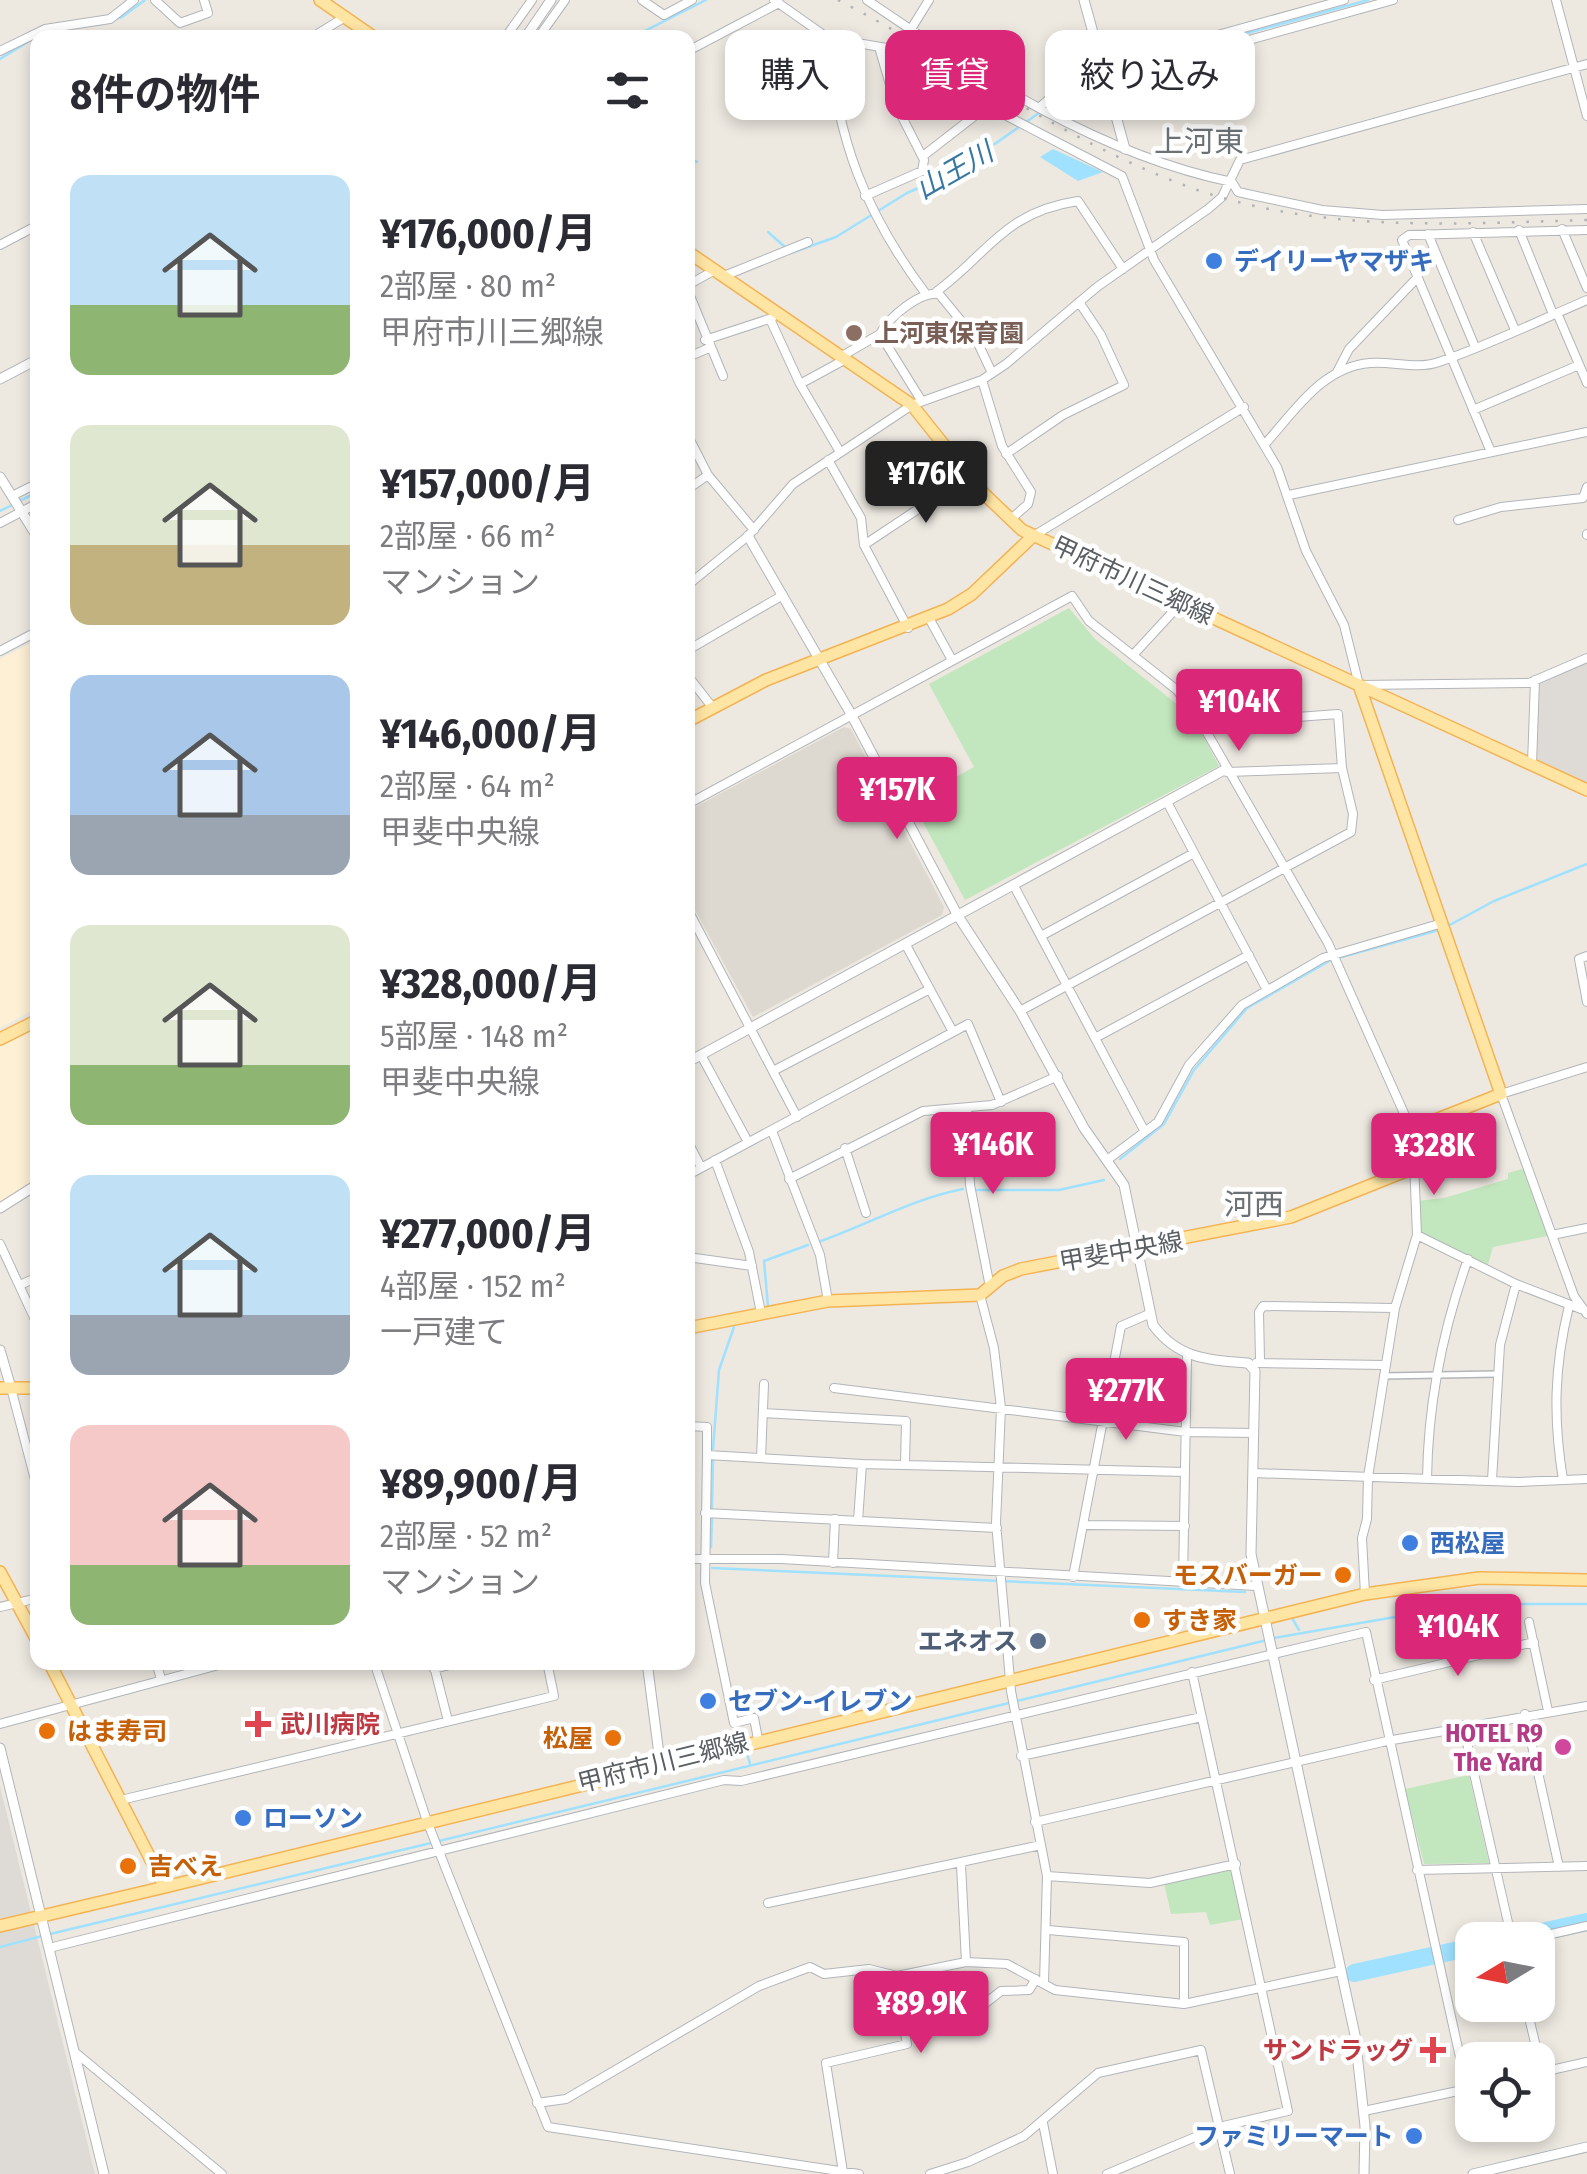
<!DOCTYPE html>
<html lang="ja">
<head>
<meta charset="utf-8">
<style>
  :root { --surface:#fff; --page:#f2f2f3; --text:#2b2b33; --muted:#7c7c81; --accent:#db2777 }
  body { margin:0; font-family:"Fira Sans Condensed","Noto Sans JP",sans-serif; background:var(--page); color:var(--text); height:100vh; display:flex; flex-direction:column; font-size:38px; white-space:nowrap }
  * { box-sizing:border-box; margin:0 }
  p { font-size:32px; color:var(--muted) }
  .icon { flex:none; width:55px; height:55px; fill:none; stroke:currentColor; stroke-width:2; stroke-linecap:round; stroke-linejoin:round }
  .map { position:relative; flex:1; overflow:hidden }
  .drawer { position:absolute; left:30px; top:30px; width:665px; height:1640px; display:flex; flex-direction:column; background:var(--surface); border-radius:20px; box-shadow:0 5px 15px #0003 }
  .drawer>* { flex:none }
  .guide { position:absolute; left:725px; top:30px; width:710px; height:90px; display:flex; gap:20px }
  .needle { width:65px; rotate:260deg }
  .fabs { position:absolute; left:1455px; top:1922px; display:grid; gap:20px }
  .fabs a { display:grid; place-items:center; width:100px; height:100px; border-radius:20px; background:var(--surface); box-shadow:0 5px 15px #0003; font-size:50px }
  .price { position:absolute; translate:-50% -85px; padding:0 22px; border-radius:10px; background:var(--accent); color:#fff; font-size:32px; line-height:65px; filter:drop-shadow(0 2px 5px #0008) }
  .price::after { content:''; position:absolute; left:50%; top:60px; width:30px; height:22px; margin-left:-15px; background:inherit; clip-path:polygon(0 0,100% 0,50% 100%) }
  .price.on { background:#222; color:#fff }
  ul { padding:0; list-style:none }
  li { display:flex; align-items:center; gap:30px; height:250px; padding:0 40px }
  li span { display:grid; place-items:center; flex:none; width:280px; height:200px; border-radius:20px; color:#555 }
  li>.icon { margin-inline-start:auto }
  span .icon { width:120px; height:120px; fill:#fffc; stroke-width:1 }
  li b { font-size:42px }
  h2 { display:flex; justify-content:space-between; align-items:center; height:120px; padding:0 40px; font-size:42px }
  .tag { padding:0 35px; border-radius:20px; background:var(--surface); box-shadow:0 5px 15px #0003; font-size:35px; line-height:90px }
  .tag.on { background:var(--accent); color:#fff }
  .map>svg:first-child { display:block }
  .commercial { fill:#fef0d5 }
  .industrial { fill:#dedbd6 }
  .education { fill:#ddd8d0 }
  .green { fill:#c2e6bd }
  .water { fill:#9fe1ff }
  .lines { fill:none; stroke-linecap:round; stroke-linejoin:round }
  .stream { stroke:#9fe1ff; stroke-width:2.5 }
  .river { stroke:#9fe1ff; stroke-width:18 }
  .pedestrian-casing { stroke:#b2b5b9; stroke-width:8 }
  .minor-casing { stroke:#b2b5b9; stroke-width:10 }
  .tertiary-casing { stroke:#b2b5b9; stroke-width:11 }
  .primary-casing { stroke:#f4b353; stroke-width:14 }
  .pedestrian { stroke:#fff; stroke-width:5 }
  .minor { stroke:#fff; stroke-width:8 }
  .tertiary { stroke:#fff; stroke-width:9 }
  .primary { stroke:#ffe5a4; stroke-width:11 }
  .rail { stroke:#b1b2b3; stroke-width:2.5; stroke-dasharray:2.5 12; stroke-linecap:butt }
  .shop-dot { fill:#3f7fe0; stroke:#fff; stroke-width:4 }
  .education-dot { fill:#8d6e63; stroke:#fff; stroke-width:4 }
  .food-dot { fill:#e8710a; stroke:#fff; stroke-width:4 }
  .service-dot { fill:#5c6f8a; stroke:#fff; stroke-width:4 }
  .health-dot { fill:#e0444e; stroke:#fff; stroke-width:4 }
  .hotel-dot { fill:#d1479c; stroke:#fff; stroke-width:4 }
  .labels { text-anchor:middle; stroke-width:9; stroke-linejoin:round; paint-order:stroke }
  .shop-label { font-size:25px; font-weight:bold; fill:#366cbe; stroke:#fff; text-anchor:start }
  .education-label { font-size:25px; font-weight:bold; fill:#785e54; stroke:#fff; text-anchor:start }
  .street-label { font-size:25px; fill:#5a5f63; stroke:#fff }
  .food-label { font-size:25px; font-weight:bold; fill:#c56008; stroke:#fff; text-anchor:start }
  .service-label { font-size:25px; font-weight:bold; fill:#4e5e75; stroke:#fff; text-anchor:end }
  .health-label { font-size:25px; font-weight:bold; fill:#be3a42; stroke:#fff; text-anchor:start }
  .hotel-label { font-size:25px; font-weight:bold; fill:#b23c85; stroke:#fff; text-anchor:end }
  .water-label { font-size:28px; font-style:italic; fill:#3777a1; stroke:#fff }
  .quarter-label { font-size:30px; fill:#6b7175; stroke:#fff }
</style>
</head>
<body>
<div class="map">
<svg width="1587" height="2174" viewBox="0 0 1587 2174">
  <rect width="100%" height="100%" fill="#ede9e1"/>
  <!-- commercial -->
  <path class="commercial" d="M37,640V1008L0,1028V659Z
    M37,1020V1184L0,1208V1039Z"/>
  <!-- industrial -->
  <path class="industrial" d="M1587,658V790L1532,764L1535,680Z
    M0,1786L95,2174H0Z"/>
  <!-- education -->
  <path class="education" d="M844,727L851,729L944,907L942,915L753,1017L688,897V811Z"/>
  <!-- green -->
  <path class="green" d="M1069,608L1095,639L1193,717L1219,766L965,900L912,802L974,767L929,684Z
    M1526,1168L1552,1235L1493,1247L1487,1268L1417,1235L1416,1201L1444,1198L1508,1179V1173Z
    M1469,1775L1489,1863L1424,1864L1405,1789Z
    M1236,1864L1249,1918L1210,1925L1206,1912L1171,1914L1164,1883Z"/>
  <!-- water -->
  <path class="water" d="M1053,149L1103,172L1078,181L1040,157Z"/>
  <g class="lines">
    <!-- stream -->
    <path class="stream" d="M99,24L122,17L145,0
      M631,38L706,0
      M0,59L33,39
      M1109,71L1368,0
      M1045,108L1072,84L1101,73
      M688,158L697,162
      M768,232L785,247
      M791,253L836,237L907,193L953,173L1039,113
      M19,501L38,492
      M0,511L12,505
      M1446,927L1494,901L1587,864
      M1120,1159L1164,1124L1194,1070L1247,1008L1331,960L1439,930
      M976,1190H1059L1104,1180
      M821,1241C869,1224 912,1199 963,1189
      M768,1306L764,1261L808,1245
      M744,1312L752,1310
      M713,1449L719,1370L734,1327
      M712,1508L713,1461
      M711,1547L712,1519
      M712,1568L1245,1592
      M1292,1618L1299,1630
      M1274,1638L1470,1604H1587
      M1017,1701L1267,1640
      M746,1750L750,1764
      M439,1841L1009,1703
      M50,1934L431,1843
      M0,1947L42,1936"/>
    <!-- river -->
    <path class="river" d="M1505,1940L1587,1922
      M1354,1973L1472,1947"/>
    <!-- pedestrian casing -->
    <g class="pedestrian-casing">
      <path id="pedestrian" d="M1383,1376L1496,1374"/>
    </g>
    <!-- minor casing -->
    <g class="minor-casing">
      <path id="minor" d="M155,0L180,23L208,13L204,0
        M642,0L664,15L692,0
        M774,0L828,38L898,50L984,104L1122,176L1154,260L1277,467L1306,551L1344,625L1359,685L1529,683L1587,658
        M867,0C977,75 1099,155 1232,182L1238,192L1322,210L1383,215L1587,209
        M1556,0L1587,116
        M311,38L345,17
        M505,38L532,0
        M538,38L565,0
        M828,38C837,139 865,213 926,294
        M898,50L929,0
        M0,51L45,29L110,19L134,0
        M688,51L779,3
        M757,79L832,80
        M1040,107L1068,82L1092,70L1344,0
        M1054,114L1083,86L1393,0
        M923,156L977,114L984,104
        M865,196L922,171L924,160L896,105L879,47
        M1562,229L1587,288
        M1519,230L1553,314
        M1473,232L1515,330
        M1428,234L1475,347
        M0,245L38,225
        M724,276L808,242
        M688,285L715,270
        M688,291L723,376
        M936,292C989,253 1004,212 1078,201L1123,269
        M1557,313L1587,383
        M770,319L800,384L840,452
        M705,340L772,318
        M842,356L880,334
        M688,357L709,348
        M1337,372L1349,349L1417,278
        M982,380L1002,446L1031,492L1028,504L1010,520
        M800,384L846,359
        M921,400L880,334C889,317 920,291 939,294L976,339L992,373
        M1473,410L1579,365
        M688,436L708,475L754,530
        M1265,444C1295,411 1322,367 1370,363C1393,361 1416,370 1439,362C1489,345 1538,321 1587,300
        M1491,452L1402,240L1409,235L1587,230
        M1006,454L1063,415L1124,385L1101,335L1079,302
        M828,460L861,518L864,545L908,628
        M688,489L708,475
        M1289,495L1587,432
        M12,496L38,483
        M1458,520L1501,507L1583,498L1587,487
        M0,523L38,503
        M1587,534V535
        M1035,535L1244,407
        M864,545L968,476
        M688,585L748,536L793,484L912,405L982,380L1006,364L1097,287L1208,209L1222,197L1240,160L1587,64
        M929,618L952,660
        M688,650L783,595
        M0,651L38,631
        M1134,654L1181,603
        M688,676L713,708
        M1532,764L1535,680
        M1227,772L1342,768
        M1167,802L1267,990
        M688,804L1072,596L1089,621L1177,690L1202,724L1328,943L1411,1129L1419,1132
        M1014,886L1145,1132
        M688,910L797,1117
        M1041,936L1194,853
        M906,945L953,1032
        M1587,956L1579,959L1587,1002
        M1020,1011L1351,832L1353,814L1342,768L1338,714L1202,724
        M1095,1038L1249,955
        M701,1055L748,1142
        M1587,1067L1501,1094L1574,1296L1587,1314
        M773,1071L930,989
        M967,1111L970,1185L990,1287
        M772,1131L820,1255L828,1301
        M688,1142L701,1167
        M845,1148L866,1213
        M715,1160L749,1252L761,1313
        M1107,1160L1158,1122L1189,1065L1242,1005L1323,958L1439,924
        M688,1175L968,1024L1001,1102
        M789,1179L923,1111L992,1105L1058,1076
        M1417,1235L1516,1284L1581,1309
        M1552,1235L1587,1228
        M0,1244L38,1326
        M688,1257L752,1266
        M22,1284L38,1277
        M980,1295L994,1348L1001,1408L996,1523L1011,1691L1047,1876L1044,1983
        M1260,1360L1259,1312L1263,1306L1395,1308
        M1256,1363L1385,1365
        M11,1388L38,1491
        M834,1388L1186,1432L1254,1433
        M763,1413L906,1421L905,1465
        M688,1426L707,1427V1455
        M761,1458L764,1384
        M1253,1473L1518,1482L1587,1479
        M1427,1479C1428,1403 1443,1329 1468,1259
        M1492,1480L1500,1345L1516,1284
        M1563,1480C1553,1418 1554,1367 1569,1306
        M705,1513L997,1528
        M858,1521L862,1464
        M1087,1525L1185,1526
        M688,1559H781L1256,1586
        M833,1563L835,1519
        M1073,1577L1121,1326L1149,1314
        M1183,1582L1187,1356
        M1365,1594L1362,1538L1367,1519L1368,1477L1395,1308L1417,1235L1414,1162
        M0,1607L38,1598
        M1529,1622L1548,1711
        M156,1662L161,1679
        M374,1662L427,1821L548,2127L859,2174
        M433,1662L448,1721
        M434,1669L461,1662
        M1374,1680L1534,1642
        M1525,1714L1559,1867
        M0,1724L230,1662
        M1463,1725L1512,1940
        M758,1739L754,1718L734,1723L705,1583L707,1455L862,1464L1185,1472
        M1021,1756L1202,1717
        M121,1800L554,1696L547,1662
        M1035,1822L1387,1741L1587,1706
        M961,1865L966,1962
        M1417,1870L1587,1866
        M1047,1876L1150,1883L1236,1864
        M768,1903L1041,1845
        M1048,1930L1184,1942V2004
        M1525,1940L1587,1926
        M49,1948L724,1780L741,1781L1366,1632L1467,2089
        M911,1974L914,2008
        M1526,2005L1542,2072
        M76,2053L222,2174
        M1538,2073L1587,2062
        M537,2103L566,2099L759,1986L810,1967L824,1974L869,1969L897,1976L966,1962L1007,1964L1055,1990L1184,2004L1341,1971
        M1364,2111L1472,2088
        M1043,2123L1053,2174
        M843,2172L826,2063L907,2044L901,2011L963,2008L983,2005L1001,1991L1029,1990L1036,1979
        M930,2174L968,2162L1024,2136L1098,2073L1201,2050L1230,2174
        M1107,2174L1219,2127L1288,2111L1192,1672"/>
    </g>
    <!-- tertiary casing -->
    <g class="tertiary-casing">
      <path id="tertiary" d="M1084,0L1125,149
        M525,38L551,0
        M0,379L38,359
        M0,477L38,538
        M748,536L851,714L958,916L1020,1011L1084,1128L1124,1185L1153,1325C1178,1359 1208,1360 1248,1363L1255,1371L1251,1554L1355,2035L1365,2126L1364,2174
        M688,1062L1226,769
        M0,1208L38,1184
        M0,1350L11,1388
        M647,1662L660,1762
        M0,1748L104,2174
        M1473,2174L1587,2147"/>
    </g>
    <!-- primary casing -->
    <g class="primary-casing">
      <path id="primary" d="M320,0L375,38
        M688,252L912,405L979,489L1022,530L1587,790
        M688,721L766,680L948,609L972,594L1034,535
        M0,1039L38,1020
        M688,1328L828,1301L980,1295L1003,1276L1021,1269L1291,1217L1406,1171L1414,1162L1420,1126L1501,1094L1359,685
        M0,1388H38
        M0,1572L38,1642
        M49,1662L165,1887L1365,1594L1479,1578L1587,1580
        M0,1926L165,1887"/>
    </g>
    <!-- pedestrian -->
    <use href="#pedestrian" class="pedestrian"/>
    <!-- minor -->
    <use href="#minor" class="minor"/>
    <!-- tertiary -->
    <use href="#tertiary" class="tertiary"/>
    <!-- primary -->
    <use href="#primary" class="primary"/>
    <!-- rail -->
    <path class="rail" d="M838,0C951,58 1054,134 1173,181C1306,234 1447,224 1587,220"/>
  </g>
  <!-- markers -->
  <g class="shop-dot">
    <circle cx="1214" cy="261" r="10"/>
    <circle cx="1410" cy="1543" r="10"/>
    <circle cx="708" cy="1701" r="10"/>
    <circle cx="243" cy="1818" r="10"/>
    <circle cx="1414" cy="2136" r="10"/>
  </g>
  <circle class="education-dot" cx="854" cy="333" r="10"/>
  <g class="food-dot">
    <circle cx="1343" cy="1575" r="10"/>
    <circle cx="1142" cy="1620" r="10"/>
    <circle cx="47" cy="1731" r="10"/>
    <circle cx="613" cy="1738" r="10"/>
    <circle cx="128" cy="1866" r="10"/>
  </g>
  <circle class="service-dot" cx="1038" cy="1641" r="10"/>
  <g class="health-dot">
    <path d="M253 1709h10v10h10v10h-10v10h-10v-10h-10v-10h10z"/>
    <path d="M1428 2035h10v10h10v10h-10v10h-10v-10h-10v-10h10z"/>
  </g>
  <circle class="hotel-dot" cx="1563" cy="1747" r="10"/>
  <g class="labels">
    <!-- shop labels -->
    <g class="shop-label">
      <text x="1234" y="270">デイリーヤマザキ</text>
      <text x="1430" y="1552">西松屋</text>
      <text x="728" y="1710">セブン-イレブン</text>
      <text x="263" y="1827">ローソン</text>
      <text x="1394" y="2145" text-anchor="end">ファミリーマート</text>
    </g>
    <!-- education labels -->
    <g class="education-label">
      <text x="874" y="342">上河東保育園</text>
    </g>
    <!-- street labels -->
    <g class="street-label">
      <text transform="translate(1133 580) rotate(25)" y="9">甲府市川三郷線</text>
      <text transform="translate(1121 1251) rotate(-10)" y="9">甲斐中央線</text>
      <text transform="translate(663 1762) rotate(-14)" y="9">甲府市川三郷線</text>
    </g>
    <!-- food labels -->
    <g class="food-label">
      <text x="1323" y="1584" text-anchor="end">モスバーガー</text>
      <text x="1162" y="1629">すき家</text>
      <text x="67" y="1740">はま寿司</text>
      <text x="593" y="1747" text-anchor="end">松屋</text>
      <text x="148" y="1875">吉べえ</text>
    </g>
    <!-- service labels -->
    <g class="service-label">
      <text x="1018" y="1650">エネオス</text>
    </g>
    <!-- health labels -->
    <g class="health-label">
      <text x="280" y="1733">武川病院</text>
      <text x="1413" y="2059" text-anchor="end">サンドラッグ</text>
    </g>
    <!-- hotel labels -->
    <g class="hotel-label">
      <text x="1543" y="1742">HOTEL R9<tspan x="1543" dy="29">The Yard</tspan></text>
    </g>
    <!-- water labels -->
    <g class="water-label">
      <text transform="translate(954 170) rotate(-30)" y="10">山王川</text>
    </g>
    <!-- quarter labels -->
    <g class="quarter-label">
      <text x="1199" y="152">上河東</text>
      <text x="1254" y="1215">河西</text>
    </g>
  </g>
</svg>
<div class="fabs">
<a><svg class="needle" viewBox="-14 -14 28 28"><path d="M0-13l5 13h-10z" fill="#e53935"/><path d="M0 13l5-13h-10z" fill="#7c7c81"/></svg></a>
<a><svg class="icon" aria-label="locate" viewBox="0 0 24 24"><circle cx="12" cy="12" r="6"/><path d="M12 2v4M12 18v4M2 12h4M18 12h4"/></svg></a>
</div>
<b class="price on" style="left:926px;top:526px">¥176K</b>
<b class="price" style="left:1239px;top:754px">¥104K</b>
<b class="price" style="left:897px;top:842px">¥157K</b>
<b class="price" style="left:993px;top:1197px">¥146K</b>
<b class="price" style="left:1434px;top:1198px">¥328K</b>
<b class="price" style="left:1126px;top:1443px">¥277K</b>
<b class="price" style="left:1458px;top:1679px">¥104K</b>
<b class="price" style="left:921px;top:2056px">¥89.9K</b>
<div class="guide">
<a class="tag">購入</a>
<a class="tag on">賃貸</a>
<a class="tag">絞り込み</a>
</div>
<section class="drawer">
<h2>8件の物件<svg class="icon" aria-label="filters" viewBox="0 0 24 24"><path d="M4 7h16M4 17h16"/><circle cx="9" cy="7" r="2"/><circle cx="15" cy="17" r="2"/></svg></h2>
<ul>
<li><span style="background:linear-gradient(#bfe0f5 65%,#8fb573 0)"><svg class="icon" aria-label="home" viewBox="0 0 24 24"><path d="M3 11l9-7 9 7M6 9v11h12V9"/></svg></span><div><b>¥176,000/月</b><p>2部屋 · 80 m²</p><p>甲府市川三郷線</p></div></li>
<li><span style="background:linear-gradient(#dfe7d0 60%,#c2b280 0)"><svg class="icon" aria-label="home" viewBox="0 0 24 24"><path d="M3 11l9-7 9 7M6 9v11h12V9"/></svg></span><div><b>¥157,000/月</b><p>2部屋 · 66 m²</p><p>マンション</p></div></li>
<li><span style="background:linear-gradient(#a9c7e8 70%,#9aa5b1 0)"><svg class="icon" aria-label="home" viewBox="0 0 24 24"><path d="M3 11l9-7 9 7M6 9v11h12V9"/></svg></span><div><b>¥146,000/月</b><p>2部屋 · 64 m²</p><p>甲斐中央線</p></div></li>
<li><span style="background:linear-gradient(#dfe7d0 70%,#8fb573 0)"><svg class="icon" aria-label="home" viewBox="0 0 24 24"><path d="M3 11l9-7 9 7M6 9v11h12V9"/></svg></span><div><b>¥328,000/月</b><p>5部屋 · 148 m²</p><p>甲斐中央線</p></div></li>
<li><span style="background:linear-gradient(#bfe0f5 70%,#9aa5b1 0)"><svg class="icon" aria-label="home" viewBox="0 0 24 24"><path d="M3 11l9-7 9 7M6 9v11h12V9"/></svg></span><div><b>¥277,000/月</b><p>4部屋 · 152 m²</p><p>一戸建て</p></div></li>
<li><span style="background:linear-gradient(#f6c9c9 70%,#8fb573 0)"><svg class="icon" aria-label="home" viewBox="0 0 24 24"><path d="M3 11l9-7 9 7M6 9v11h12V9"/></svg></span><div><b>¥89,900/月</b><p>2部屋 · 52 m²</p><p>マンション</p></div></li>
</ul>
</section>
</div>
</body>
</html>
